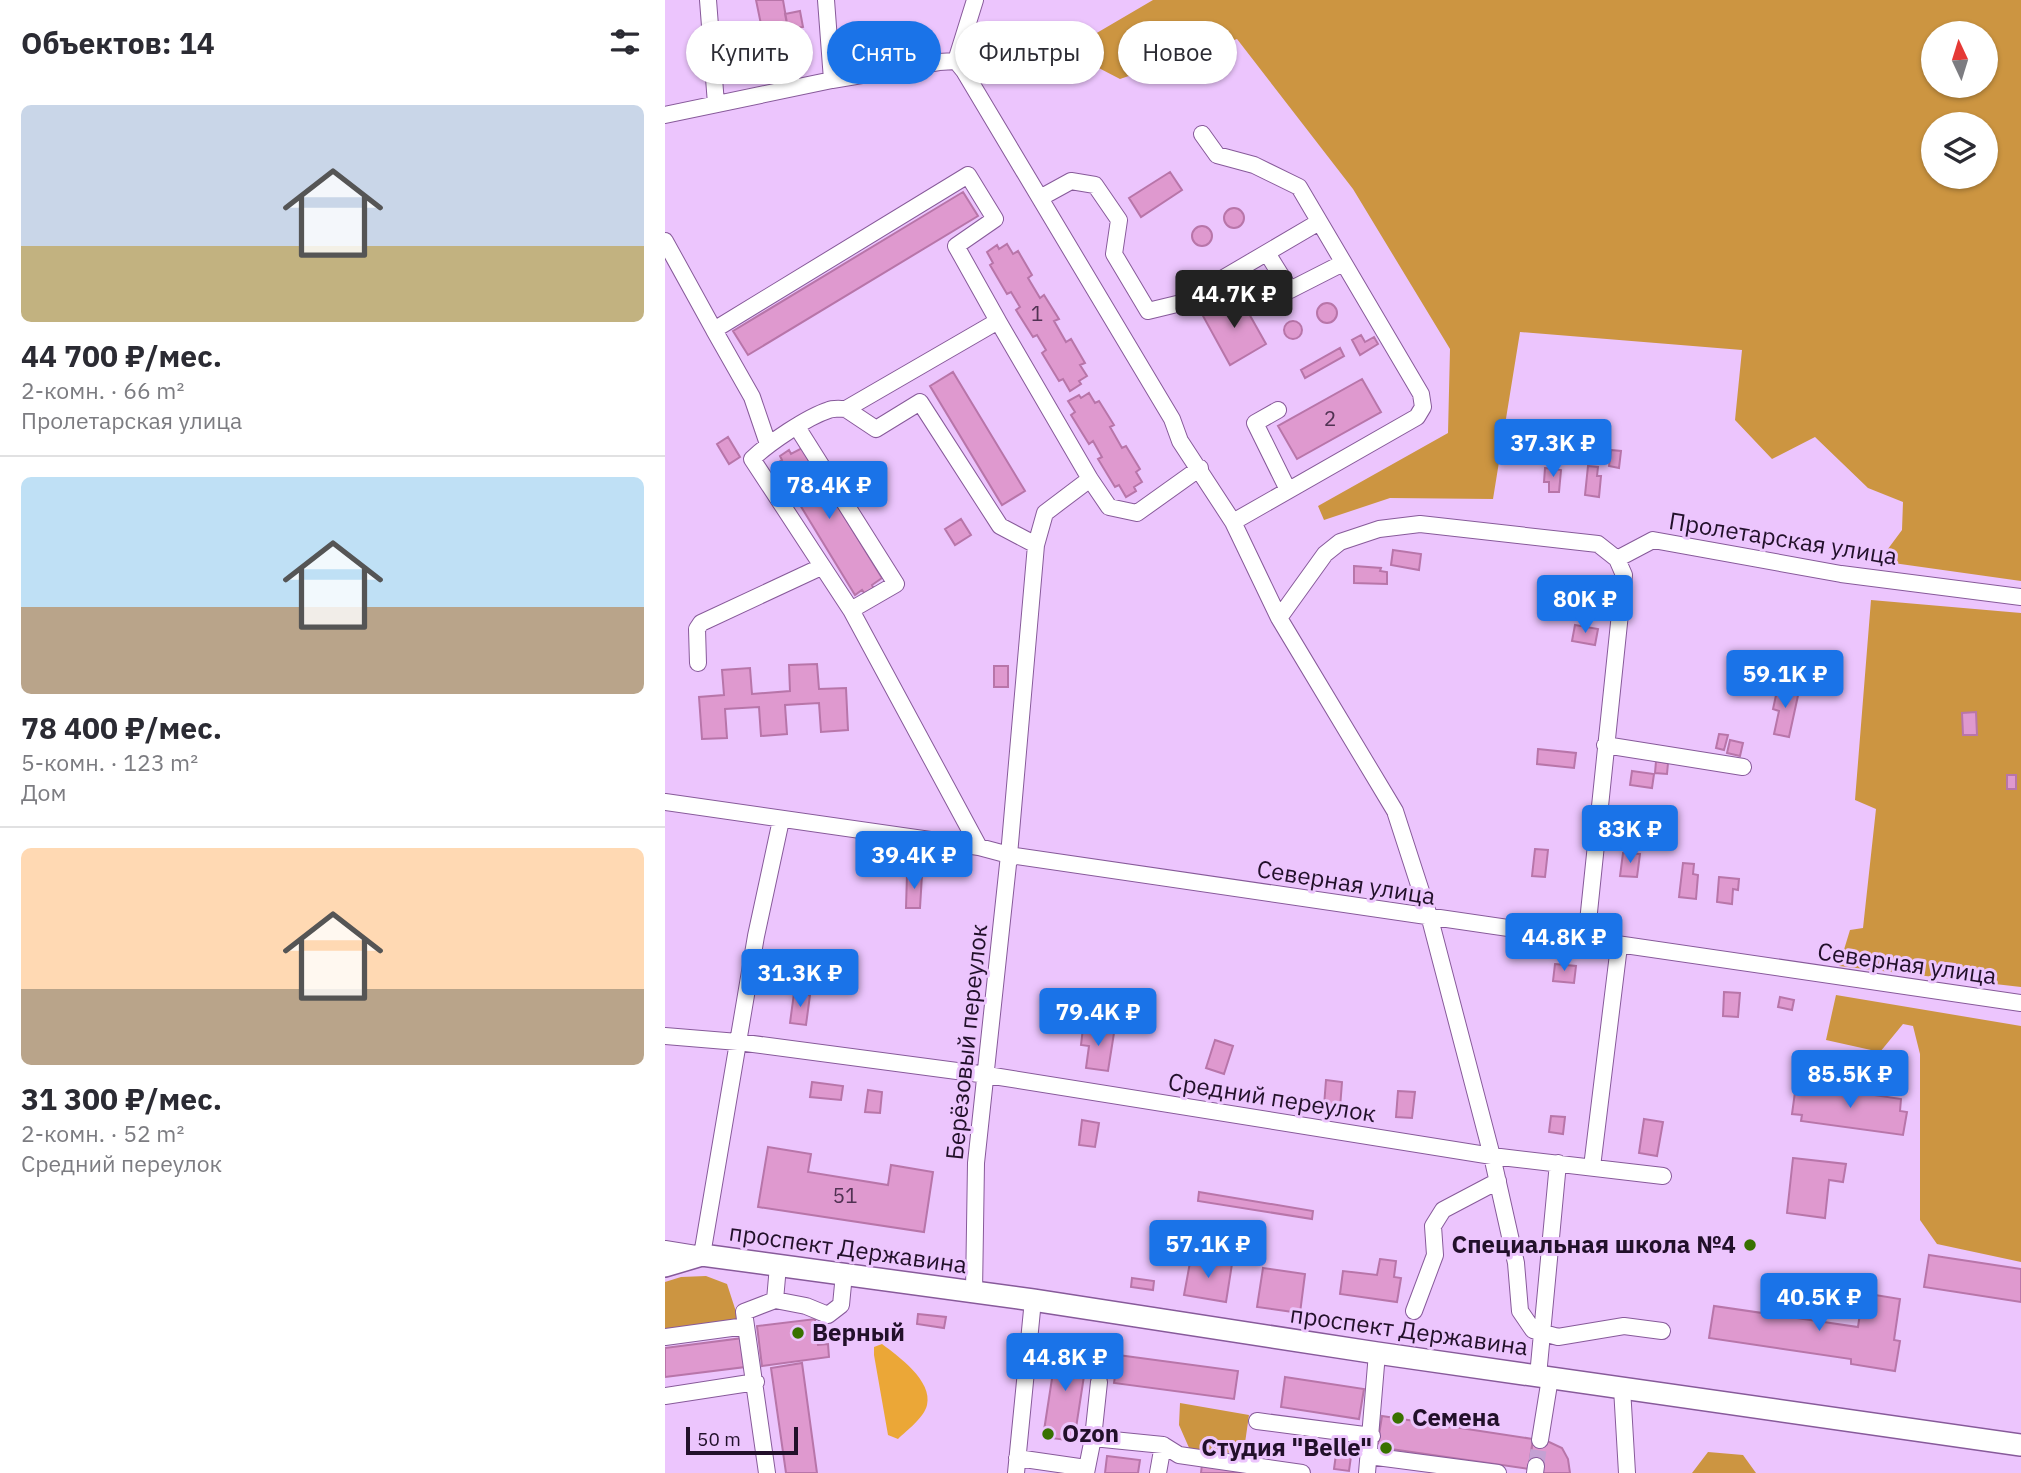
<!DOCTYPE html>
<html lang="ru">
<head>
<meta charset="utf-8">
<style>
  :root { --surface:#fff; --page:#f2f2f3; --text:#2b2b33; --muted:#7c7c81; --line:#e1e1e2; --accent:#1a73e8 }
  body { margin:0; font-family:"IBM Plex Sans",sans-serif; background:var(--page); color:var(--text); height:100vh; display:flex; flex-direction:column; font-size:26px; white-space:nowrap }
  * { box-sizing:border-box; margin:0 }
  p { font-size:23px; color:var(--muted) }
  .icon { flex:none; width:38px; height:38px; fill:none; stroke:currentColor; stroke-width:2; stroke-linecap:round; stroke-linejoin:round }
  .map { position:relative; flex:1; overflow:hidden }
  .panel { display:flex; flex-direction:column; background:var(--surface); width:665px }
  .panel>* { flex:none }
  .hud { position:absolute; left:21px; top:21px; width:665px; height:63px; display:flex; gap:14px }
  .needle { width:46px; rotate:356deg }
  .fabs { position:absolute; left:1256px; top:21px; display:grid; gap:14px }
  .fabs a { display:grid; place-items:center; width:77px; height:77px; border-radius:50%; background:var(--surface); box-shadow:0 2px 5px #0004; font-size:35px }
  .scale { position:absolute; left:21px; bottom:18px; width:112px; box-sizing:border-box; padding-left:7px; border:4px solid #22102a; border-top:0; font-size:19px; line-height:24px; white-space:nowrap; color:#22102a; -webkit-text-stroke:5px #ecc5fd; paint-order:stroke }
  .price { position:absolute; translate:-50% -60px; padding:0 16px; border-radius:7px; background:var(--accent); color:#fff; font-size:23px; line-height:46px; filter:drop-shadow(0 2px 4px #0008) }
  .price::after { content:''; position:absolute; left:50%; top:42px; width:21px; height:16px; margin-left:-10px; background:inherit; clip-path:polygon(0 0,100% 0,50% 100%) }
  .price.active { background:#222; color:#fff }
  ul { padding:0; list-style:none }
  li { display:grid; align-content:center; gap:14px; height:371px; padding:0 21px }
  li+li { border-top:2px solid var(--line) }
  li span { display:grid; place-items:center; height:217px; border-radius:10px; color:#555 }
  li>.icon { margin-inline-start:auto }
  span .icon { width:126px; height:126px; fill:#fffc; stroke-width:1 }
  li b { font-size:30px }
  h2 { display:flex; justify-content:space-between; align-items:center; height:84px; padding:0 21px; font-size:30px }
  .tag { padding:0 24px; border-radius:32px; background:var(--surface); box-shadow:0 2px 5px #0004; font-size:24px; line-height:63px }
  .tag.active { background:var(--accent); color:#fff }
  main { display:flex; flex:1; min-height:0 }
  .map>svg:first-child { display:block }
  .green { fill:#eba737 }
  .forest { fill:#cc9541; fill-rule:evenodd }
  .building { fill:#df99cf; stroke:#b875a9; stroke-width:2 }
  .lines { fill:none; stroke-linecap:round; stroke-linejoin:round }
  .minor-tunnel { stroke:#c4a1d3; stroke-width:16; stroke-dasharray:16 8; stroke-linecap:butt }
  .minor-casing { stroke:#875a9a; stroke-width:18 }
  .major-casing { stroke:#875a9a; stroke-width:24 }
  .minor { stroke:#fff; stroke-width:16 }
  .major { stroke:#fff; stroke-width:21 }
  .poi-dot { fill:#387100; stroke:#ecc5fd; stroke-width:2.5 }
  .labels { text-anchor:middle; stroke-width:6; stroke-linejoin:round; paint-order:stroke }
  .number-label { font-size:21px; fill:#513253 }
  .street-label { font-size:24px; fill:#22102a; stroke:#ecc5fd }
  .poi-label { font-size:24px; font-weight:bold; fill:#22102a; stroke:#ecc5fd; text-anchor:start }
</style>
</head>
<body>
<main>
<section class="panel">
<h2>Объектов: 14<svg class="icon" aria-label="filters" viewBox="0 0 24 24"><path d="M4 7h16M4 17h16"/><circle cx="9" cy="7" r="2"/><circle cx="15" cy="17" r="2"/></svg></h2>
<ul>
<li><span style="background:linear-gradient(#c9d6e8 65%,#c2b280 0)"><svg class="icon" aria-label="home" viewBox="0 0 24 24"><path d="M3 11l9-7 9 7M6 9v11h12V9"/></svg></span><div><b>44 700 ₽/мес.</b><p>2-комн. · 66 m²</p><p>Пролетарская улица</p></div></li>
<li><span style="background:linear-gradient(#bfe0f5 60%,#b9a48a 0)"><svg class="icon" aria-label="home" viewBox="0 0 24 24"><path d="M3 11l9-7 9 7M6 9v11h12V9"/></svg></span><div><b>78 400 ₽/мес.</b><p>5-комн. · 123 m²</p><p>Дом</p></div></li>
<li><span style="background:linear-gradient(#ffd9b3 65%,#b9a48a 0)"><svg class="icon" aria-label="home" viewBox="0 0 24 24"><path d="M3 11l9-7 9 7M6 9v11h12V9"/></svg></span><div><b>31 300 ₽/мес.</b><p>2-комн. · 52 m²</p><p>Средний переулок</p></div></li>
</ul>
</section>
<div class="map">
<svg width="1356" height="1473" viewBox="0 0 1356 1473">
  <rect width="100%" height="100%" fill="#ecc5fd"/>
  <!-- green -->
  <path class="green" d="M217,1344C233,1356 268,1381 262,1405C259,1418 242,1430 233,1439L223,1435L209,1355V1347Z"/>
  <!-- forest -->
  <path class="forest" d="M488,0H1356V581L1214,561L1237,530L1238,502L1203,488L1150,437L1107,459L1070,420L1077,350L855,332L828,499L725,498L659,520L653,506L783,433L785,349L688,189L572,39L455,79L401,51ZM1321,33V86H1269V33ZM1321,124V177H1269V124Z
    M1206,600L1356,613V987L1174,966L1185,930L1198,928L1211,809L1190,800Z
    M1171,995L1356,1026V1262L1272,1244L1255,1220V1054L1248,1026L1238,1024L1215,1052L1161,1040Z
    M41,1276L62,1284L76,1327L0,1343V1282L16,1277Z
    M515,1403L584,1415L579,1450L561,1453L525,1450L514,1425Z
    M1043,1452L1078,1455L1091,1473H1027Z"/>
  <!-- building -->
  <path class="building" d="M91,0H118L123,29L98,34Z
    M135,11L138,27L123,29L120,14Z
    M505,172L517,190L476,217L464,198Z
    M298,192L313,216L83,355L68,331Z
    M559 218a10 10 0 1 1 20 0a10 10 0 1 1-20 0Z
    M527 236a10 10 0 1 1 20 0a10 10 0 1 1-20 0Z
    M342,244L348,254L353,251L367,275L363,278L375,298L379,295L394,319L389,321L401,342L406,339L420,363L415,365L422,376L414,381L416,384L405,391L398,379L394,381L377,353L381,350L372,335L368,337L351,310L355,307L346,292L342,294L325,265L328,263L322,252L332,245L334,249Z
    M574,296L601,344L565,365L538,316Z
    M652 313a10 10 0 1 1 20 0a10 10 0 1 1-20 0Z
    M619 330a9 9 0 1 1 18 0a9 9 0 1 1-18 0Z
    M696,335L700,342L709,337L713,344L695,355L687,340Z
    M675,348L679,356L640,378L636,370Z
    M288,372L360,491L337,505L265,386Z
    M697,379L716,412L632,459L613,426Z
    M424,393L430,403L434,401L449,425L445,427L457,448L461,446L475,469L471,472L477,482L469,487L471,491L461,497L454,485L450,487L433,459L437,457L428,441L424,444L406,415L410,412L403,401L414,395L416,398Z
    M872,430L883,432L881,448L870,446Z
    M63,437L75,457L64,464L52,444Z
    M137,448L217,578L207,585L209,589L200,594L197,590L190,595L110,464L117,460L115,456L124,450L126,454Z
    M946,450L956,451L954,468L944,466Z
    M923,466L933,467L932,476H936L934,497L920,495Z
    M880,468L896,470L894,492H884V482H879Z
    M296,519L306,535L290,545L280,529Z
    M728,550L756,554L754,570L726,565Z
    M689,566L716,568L715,571L722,572V584L689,583Z
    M910,625L933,629L930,645L907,641Z
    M152,664L154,689L181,688L183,730L156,732L154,703L120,705L122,734L96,736L94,707L60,709L62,738L37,739L34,697L59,695L57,670L85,668L87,694L125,691L124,665Z
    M329,666H343V687H329Z
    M1113,686L1134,691L1124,737L1109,734L1114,711L1108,709Z
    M1311,712L1312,735H1298L1297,713Z
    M1054,734L1063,735L1059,750L1051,748Z
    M1065,740L1078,743L1075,756L1062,753Z
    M873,749L911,753L909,768L872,764Z
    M991,761L1003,763L1002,774L990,773Z
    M967,771L989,774L987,788L965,785Z
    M1342,775H1351V789H1342Z
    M966,812L981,814L979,823L964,821Z
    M870,849L883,850L880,877L867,876Z
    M958,853L975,854L972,877L955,876Z
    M1018,863L1029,864L1028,874L1033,875L1031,899L1014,897Z
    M242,874L257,875L255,908H241Z
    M1054,877L1074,879L1073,890L1068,889L1067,904L1052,902Z
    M890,964L911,966L909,983L888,981Z
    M1059,992L1075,993L1073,1017L1058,1016Z
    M129,993L145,995L141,1025L125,1023Z
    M1115,997L1129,1000L1127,1010L1113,1007Z
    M418,1028L449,1033L443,1071L421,1068L424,1046L416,1045Z
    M550,1040L568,1046L559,1074L541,1068Z
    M661,1080L677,1082L675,1108L659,1106Z
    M147,1082L178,1086L176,1100L145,1097Z
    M1143,1085L1236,1099L1235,1111L1242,1112L1238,1135L1136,1121L1137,1115L1127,1114L1130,1092Z
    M203,1090L217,1092L215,1113L200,1112Z
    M733,1091L750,1092L747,1118L731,1117Z
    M886,1116L900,1117L898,1134L884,1132Z
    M979,1119L998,1122L992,1156L974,1153Z
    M417,1120L434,1123L430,1147L414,1145Z
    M103,1147L146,1154L143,1172L223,1185L226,1165L268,1172L259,1232L93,1207Z
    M1128,1158L1181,1164L1178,1182L1164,1180L1160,1218L1122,1213Z
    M534,1192L648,1211L647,1219L533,1201Z
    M1264,1255L1356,1269V1302L1259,1287Z
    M526,1257L567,1264L561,1302L519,1295Z
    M715,1259L731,1261L729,1277L736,1278L732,1302L675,1294L678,1271L712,1275Z
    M598,1268L640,1274L635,1313L592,1307Z
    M467,1278L489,1281L488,1290L466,1287Z
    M1198,1293L1235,1299L1229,1340L1235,1341L1230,1371L1186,1364V1359L1044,1338L1049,1306L1193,1327Z
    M253,1314L281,1317L279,1328L252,1324Z
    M150,1319L153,1345L163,1344L164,1357L97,1366L92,1326Z
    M78,1338L80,1367L0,1377V1348Z
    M392,1346L423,1350L409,1441L378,1437Z
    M453,1355L573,1371L569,1399L449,1383Z
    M137,1363L152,1473H121L106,1368Z
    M620,1377L699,1389L694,1419L616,1407Z
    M717,1416L868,1439L864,1469L712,1447Z
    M868,1439L882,1441L897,1448L903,1459L905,1473H875L864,1465Z
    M672,1447L687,1449L684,1471L669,1469Z
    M442,1456L475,1460L473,1473H440Z
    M537,1464L607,1473H536Z"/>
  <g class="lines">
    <!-- minor-tunnel -->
    <path class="minor-tunnel" d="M871,1466L875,1440"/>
    <!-- minor casing -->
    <g class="minor-casing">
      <path id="minor" d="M43,0L51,104
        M161,0L167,80
        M291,61L299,71L507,419L515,441L568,522L614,618L730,811L765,919L827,1156L851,1263L855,1311L868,1330L893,1337L959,1326L997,1331
        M291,61L310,0
        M0,115L167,80L274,62L291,61
        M537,134L552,155L589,165L634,187L756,394L758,407L752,417L568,522
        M375,198L406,181L430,185L454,220L449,254L483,311L516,303L654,222
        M0,241L49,330
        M602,253L625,290L678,263
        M181,409L211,429L255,402L335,526L371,545L380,513L425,479
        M613,410L590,423L623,490
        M132,427L231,584L186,610
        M103,444L87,397L49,330L303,175L330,219L291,246L333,321
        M614,618L660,554L675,542L714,529L755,524L933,544L952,559L988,540L1176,574L1356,597
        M33,663L32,629L36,623L156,567
        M940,745L1078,767
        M0,802L314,847L344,855L1356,1003
        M314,847L186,610L87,459C104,443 142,417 164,410C168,408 175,409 181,409L333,321L425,479L444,507L472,513L535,468
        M921,941L959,575L952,559
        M0,1036L73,1042L322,1075L827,1156L998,1176
        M927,1167L954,946
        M0,1249L37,1255L91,936L116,820
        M113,1266L110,1300L141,1306L163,1315L176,1305L179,1274
        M309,1292L311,1163L344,855L371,545
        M749,1311L770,1255L768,1226L778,1210L833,1181
        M0,1337L81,1326
        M873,1376L893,1163
        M957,1388L962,1473
        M0,1396L91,1382
        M592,1421L707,1436
        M428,1438L498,1445L514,1455L637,1473
        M875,1440L885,1378
        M704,1456L833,1473
        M352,1458L421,1468
        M102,1473L79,1312L110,1300
        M351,1473L368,1300
        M421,1473L428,1438L434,1382
        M493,1473L498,1445
        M702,1473L712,1353
        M870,1473L871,1466"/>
    </g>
    <!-- major casing -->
    <g class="major-casing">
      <path id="major" d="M0,1266L37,1255L368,1300L712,1353L1356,1445"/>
    </g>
    <!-- minor -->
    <use href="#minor" class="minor"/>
    <!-- major -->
    <use href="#major" class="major"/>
  </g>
  <!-- markers -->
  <g class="poi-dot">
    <circle cx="1085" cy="1245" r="7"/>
    <circle cx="133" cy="1333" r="7"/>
    <circle cx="733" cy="1418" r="7"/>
    <circle cx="383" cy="1434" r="7"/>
    <circle cx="721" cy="1448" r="7"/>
  </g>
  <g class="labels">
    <!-- number labels -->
    <g class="number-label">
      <text x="372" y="321">1</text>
      <text x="665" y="426">2</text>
      <text x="180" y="1203">51</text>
    </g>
    <!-- street labels -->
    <g class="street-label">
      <text transform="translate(1118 539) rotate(9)" y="8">Пролетарская улица</text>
      <text transform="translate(681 883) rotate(9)" y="8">Северная улица</text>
      <text transform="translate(1242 964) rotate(8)" y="8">Северная улица</text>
      <text transform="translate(302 1042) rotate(-84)" y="8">Берёзовый переулок</text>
      <text transform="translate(607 1098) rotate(9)" y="8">Средний переулок</text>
      <text transform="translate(183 1249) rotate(8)" y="8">проспект Державина</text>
      <text transform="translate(744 1331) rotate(8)" y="8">проспект Державина</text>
    </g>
    <!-- poi labels -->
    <g class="poi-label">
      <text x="1071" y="1253" text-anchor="end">Специальная школа №4</text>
      <text x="147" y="1341">Верный</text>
      <text x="747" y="1426">Семена</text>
      <text x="397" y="1442">Ozon</text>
      <text x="707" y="1456" text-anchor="end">Студия "Belle"</text>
    </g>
  </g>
</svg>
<div class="fabs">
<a><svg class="needle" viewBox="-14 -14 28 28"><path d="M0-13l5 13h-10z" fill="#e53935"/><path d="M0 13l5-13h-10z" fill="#7c7c81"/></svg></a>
<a><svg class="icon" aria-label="layers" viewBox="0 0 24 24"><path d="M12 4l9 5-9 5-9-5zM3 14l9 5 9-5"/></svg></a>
</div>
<div class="scale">50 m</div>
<b class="price active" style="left:569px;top:330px">44.7K ₽</b>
<b class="price" style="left:888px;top:479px">37.3K ₽</b>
<b class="price" style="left:164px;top:521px">78.4K ₽</b>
<b class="price" style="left:920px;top:635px">80K ₽</b>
<b class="price" style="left:1120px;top:710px">59.1K ₽</b>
<b class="price" style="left:965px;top:865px">83K ₽</b>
<b class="price" style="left:249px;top:891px">39.4K ₽</b>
<b class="price" style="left:899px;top:973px">44.8K ₽</b>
<b class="price" style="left:135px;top:1009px">31.3K ₽</b>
<b class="price" style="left:433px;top:1048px">79.4K ₽</b>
<b class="price" style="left:1185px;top:1110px">85.5K ₽</b>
<b class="price" style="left:543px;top:1280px">57.1K ₽</b>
<b class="price" style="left:1154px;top:1333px">40.5K ₽</b>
<b class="price" style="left:400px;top:1393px">44.8K ₽</b>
<div class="hud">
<a class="tag">Купить</a>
<a class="tag active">Снять</a>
<a class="tag">Фильтры</a>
<a class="tag">Новое</a>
</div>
</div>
</main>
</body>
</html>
